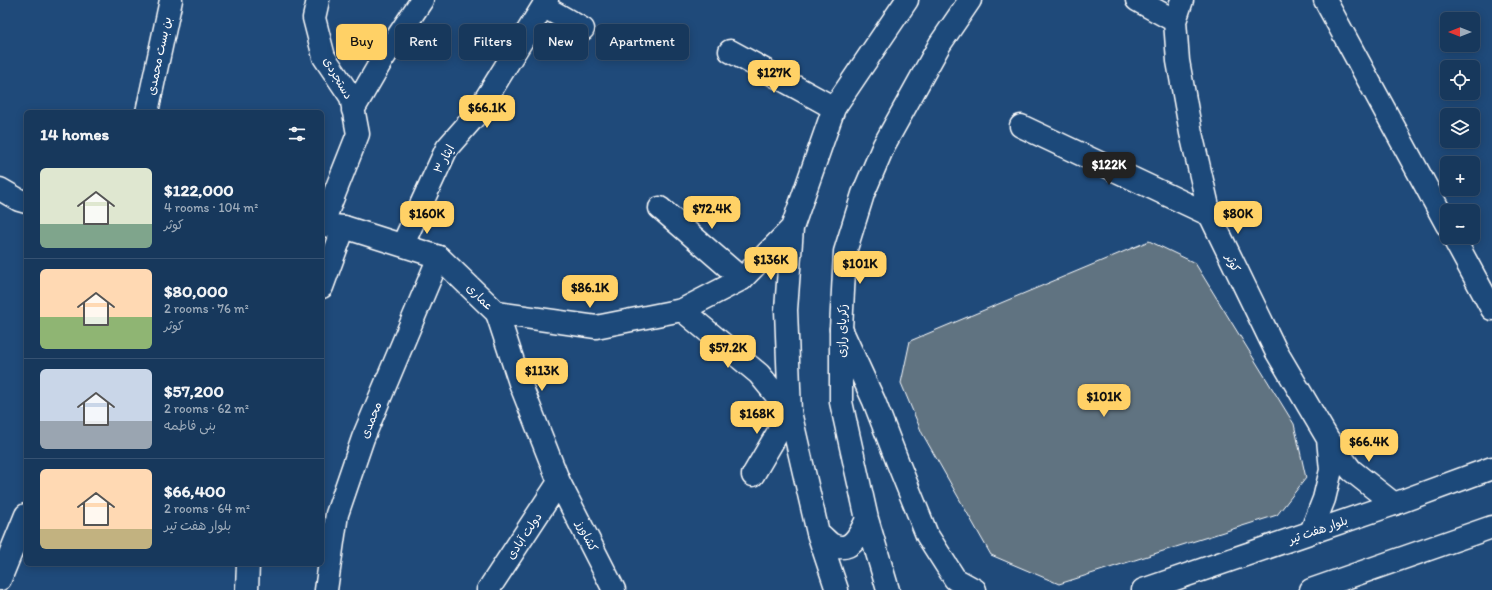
<!DOCTYPE html>
<html lang="en">
<head>
<meta charset="utf-8">
<style>
  :root { --surface:#17385c; --page:#203f62; --text:#f1f3f6; --muted:#9eacbb; --line:#365272; --accent:#ffd166 }
  body { margin:0; font-family:Itim,"Playpen Sans Arabic",sans-serif; background:var(--page); color:var(--text); height:100vh; display:flex; flex-direction:column; font-size:15px; white-space:nowrap }
  * { box-sizing:border-box; margin:0 }
  p { font-size:13px; color:var(--muted) }
  .icon { flex:none; width:22px; height:22px; fill:none; stroke:currentColor; stroke-width:2; stroke-linecap:round; stroke-linejoin:round }
  .map { position:relative; flex:1; overflow:hidden }
  .side { position:absolute; left:24px; top:110px; width:300px; height:456px; display:flex; flex-direction:column; background:var(--surface); border-radius:6px; box-shadow:0 2px 10px #0003,0 0 0 1px var(--line) }
  .side>* { flex:none }
  .hud { position:absolute; left:336px; top:24px; width:380px; height:36px; display:flex; gap:8px }
  .needle { width:26px; rotate:270deg }
  .controls { position:absolute; left:1440px; top:12px; display:grid; gap:8px }
  .controls a { display:grid; place-items:center; width:40px; height:40px; border-radius:6px; background:var(--surface); box-shadow:0 2px 10px #0003,0 0 0 1px var(--line); font-size:20px }
  .price { position:absolute; translate:-50% -34px; padding:0 9px; border-radius:8px; background:var(--accent); color:#111; font-size:13px; line-height:26px; filter:drop-shadow(0 1px 2px #0008) }
  .price::after { content:''; position:absolute; left:50%; top:24px; width:12px; height:9px; margin-left:-6px; background:inherit; clip-path:polygon(0 0,100% 0,50% 100%) }
  .price.active { background:#222; color:#fff }
  ul { padding:0; list-style:none }
  li { display:flex; align-items:center; gap:12px; height:100px; padding:0 16px }
  li+li { border-top:1px solid var(--line) }
  li span { display:grid; place-items:center; flex:none; width:112px; height:80px; border-radius:6px; color:#555 }
  li>.icon { margin-inline-start:auto }
  span .icon { width:48px; height:48px; fill:#fffc; stroke-width:1 }
  li b { font-size:17px }
  h2 { display:flex; justify-content:space-between; align-items:center; height:48px; padding:0 16px; font-size:17px }
  .chip { padding:0 14px; border-radius:6px; background:var(--surface); box-shadow:0 2px 10px #0003,0 0 0 1px var(--line); font-size:14px; line-height:36px }
  .chip.active { background:var(--accent); color:#111 }
  .map>svg:first-child { display:block }
  .building { fill:#607381; stroke:#fff }
  .lines { fill:none; stroke-linecap:round; stroke-linejoin:round }
  .minor-casing { stroke:#fff; stroke-width:25 }
  .tertiary-casing { stroke:#fff; stroke-width:25 }
  .primary-casing { stroke:#fff; stroke-width:25 }
  .minor { stroke:#1f4a7a; stroke-width:22 }
  .tertiary { stroke:#1f4a7a; stroke-width:22 }
  .primary { stroke:#1f4a7a; stroke-width:22 }
  .labels { text-anchor:middle; stroke-width:4; stroke-linejoin:round; paint-order:stroke }
  .street-label { font-size:12px; fill:#fff; stroke:#1f4a7a }
</style>
</head>
<body>
<div class="map">
<svg width="1492" height="590" viewBox="0 0 1492 590">
  <rect width="100%" height="100%" fill="#1f4a7a"/>
  <filter id="ink" filterUnits="userSpaceOnUse"><feTurbulence type="fractalNoise" baseFrequency=".025" numOctaves="2"/><feDisplacementMap in="SourceGraphic" scale="8" xChannelSelector="R" yChannelSelector="G"/><feConvolveMatrix kernelMatrix="1 2 1 2 8 2 1 2 1" color-interpolation-filters="sRGB"/></filter>
  <g filter="url(#ink)">
    <!-- building -->
    <path class="building" d="M1149,241L1195,263L1294,424L1306,478L1277,515L1059,584L991,555L922,433L901,383L910,341Z"/>
    <g class="lines">
      <!-- minor casing -->
      <g class="minor-casing">
        <path id="minor" d="M318,0L314,18L324,57L351,97L358,134L322,225
          M1137,0L1175,21
          M1182,0L1175,21L1178,61L1191,133L1210,215L1276,351L1328,439L1351,470L1394,504
          M1325,0L1447,225
          M543,6L583,29
          M730,51L834,108
          M353,110L382,60L422,0
          M147,112L171,0
          M1021,126L1210,215
          M660,208L742,279
          M1453,237L1492,309
          M403,244L447,148L475,116L547,0
          M322,287L344,227
          M497,313L520,383L559,482L614,590
          M753,475L790,412
          M1311,532L1324,499L1331,470L1328,439
          M0,579L26,515
          M247,590L248,564
          M326,590L337,514L363,438L439,257
          M488,590L559,482"/>
      </g>
      <!-- tertiary casing -->
      <g class="tertiary-casing">
        <path id="tertiary" d="M0,189L19,200L26,202
          M322,225L344,227L439,257L497,313L596,327L682,310L742,279L792,228
          M682,310L759,374L790,412
          M818,533C823,536 828,543 833,545C852,554 861,532 867,519
          M837,590L818,533L790,412L786,310L792,228L834,108L907,0
          M888,590L867,519L841,402V329L845,252L863,194L884,145L940,44L970,0"/>
      </g>
      <!-- primary casing -->
      <g class="primary-casing">
        <path id="primary" d="M841,329L874,401L898,463L927,535L955,579L975,590
          M1143,590L1394,504L1492,468
          M1311,590L1492,527"/>
      </g>
      <!-- minor -->
      <use href="#minor" class="minor"/>
      <!-- tertiary -->
      <use href="#tertiary" class="tertiary"/>
      <!-- primary -->
      <use href="#primary" class="primary"/>
    </g>
  </g>
  <g class="labels">
    <!-- street labels -->
    <g class="street-label">
      <text transform="translate(159 56) rotate(-78)" y="4">بن بست محمدی</text>
      <text transform="translate(338 78) rotate(60)" y="4">دستجردی</text>
      <text transform="translate(444 159) rotate(-62)" y="4">ایثار ۳</text>
      <text transform="translate(1233 263) rotate(65)" y="4">کوثر</text>
      <text transform="translate(480 297) rotate(45)" y="4">عماری</text>
      <text transform="translate(842 331) rotate(-89)" y="4">زکریای رازی</text>
      <text transform="translate(371 420) rotate(-68)" y="4">محمدی</text>
      <text transform="translate(1318 530) rotate(-19)" y="4">بلوار هفت تیر</text>
      <text transform="translate(524 536) rotate(-56)" y="4">دولت آبادی</text>
      <text transform="translate(587 536) rotate(63)" y="4">کشاورز</text>
    </g>
  </g>
</svg>
<div class="controls">
<a><svg class="needle" viewBox="-14 -14 28 28"><path d="M0-13l5 13h-10z" fill="#e53935"/><path d="M0 13l5-13h-10z" fill="#9eacbb"/></svg></a>
<a><svg class="icon" aria-label="locate" viewBox="0 0 24 24"><circle cx="12" cy="12" r="6"/><path d="M12 2v4M12 18v4M2 12h4M18 12h4"/></svg></a>
<a><svg class="icon" aria-label="layers" viewBox="0 0 24 24"><path d="M12 4l9 5-9 5-9-5zM3 14l9 5 9-5"/></svg></a>
<a>+</a>
<a>−</a>
</div>
<b class="price" style="left:774px;top:94px">$127K</b>
<b class="price" style="left:487px;top:129px">$66.1K</b>
<b class="price active" style="left:1109px;top:186px">$122K</b>
<b class="price" style="left:712px;top:230px">$72.4K</b>
<b class="price" style="left:427px;top:235px">$160K</b>
<b class="price" style="left:1238px;top:235px">$80K</b>
<b class="price" style="left:771px;top:281px">$136K</b>
<b class="price" style="left:860px;top:285px">$101K</b>
<b class="price" style="left:590px;top:309px">$86.1K</b>
<b class="price" style="left:728px;top:369px">$57.2K</b>
<b class="price" style="left:542px;top:392px">$113K</b>
<b class="price" style="left:1104px;top:418px">$101K</b>
<b class="price" style="left:757px;top:435px">$168K</b>
<b class="price" style="left:1369px;top:463px">$66.4K</b>
<div class="hud">
<a class="chip active">Buy</a>
<a class="chip">Rent</a>
<a class="chip">Filters</a>
<a class="chip">New</a>
<a class="chip">Apartment</a>
</div>
<section class="side">
<h2>14 homes<svg class="icon" aria-label="filters" viewBox="0 0 24 24"><path d="M4 7h16M4 17h16"/><circle cx="9" cy="7" r="2"/><circle cx="15" cy="17" r="2"/></svg></h2>
<ul>
<li><span style="background:linear-gradient(#dfe7d0 70%,#7fa58c 0)"><svg class="icon" aria-label="home" viewBox="0 0 24 24"><path d="M3 11l9-7 9 7M6 9v11h12V9"/></svg></span><div><b>$122,000</b><p>4 rooms · 104 m²</p><p>کوثر</p></div></li>
<li><span style="background:linear-gradient(#ffd9b3 60%,#8fb573 0)"><svg class="icon" aria-label="home" viewBox="0 0 24 24"><path d="M3 11l9-7 9 7M6 9v11h12V9"/></svg></span><div><b>$80,000</b><p>2 rooms · 76 m²</p><p>کوثر</p></div></li>
<li><span style="background:linear-gradient(#c9d6e8 65%,#9aa5b1 0)"><svg class="icon" aria-label="home" viewBox="0 0 24 24"><path d="M3 11l9-7 9 7M6 9v11h12V9"/></svg></span><div><b>$57,200</b><p>2 rooms · 62 m²</p><p>بنی فاطمه</p></div></li>
<li><span style="background:linear-gradient(#ffd9b3 75%,#c2b280 0)"><svg class="icon" aria-label="home" viewBox="0 0 24 24"><path d="M3 11l9-7 9 7M6 9v11h12V9"/></svg></span><div><b>$66,400</b><p>2 rooms · 64 m²</p><p>بلوار هفت تیر</p></div></li>
</ul>
</section>
</div>
</body>
</html>
